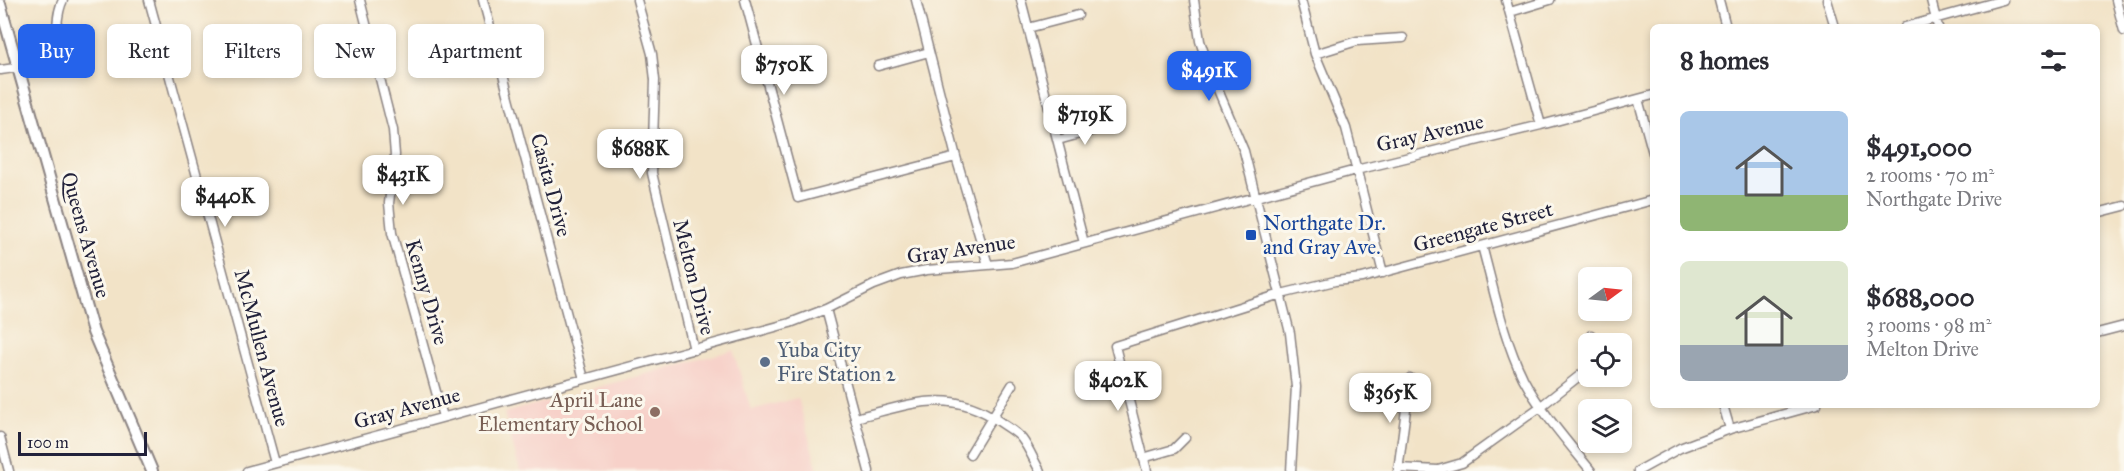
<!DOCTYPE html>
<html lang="en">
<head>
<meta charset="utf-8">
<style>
  :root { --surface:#fff; --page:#f7f7f7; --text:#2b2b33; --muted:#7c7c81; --accent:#2563eb }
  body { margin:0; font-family:"IM FELL Great Primer",serif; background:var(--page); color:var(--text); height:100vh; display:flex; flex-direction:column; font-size:22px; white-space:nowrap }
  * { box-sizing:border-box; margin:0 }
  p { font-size:20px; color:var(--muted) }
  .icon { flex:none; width:33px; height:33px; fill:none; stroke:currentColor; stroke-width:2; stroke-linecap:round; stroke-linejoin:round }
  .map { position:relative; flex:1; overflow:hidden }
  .panel { position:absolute; left:1650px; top:24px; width:450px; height:384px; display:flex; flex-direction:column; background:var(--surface); border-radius:9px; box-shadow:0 3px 9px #0003 }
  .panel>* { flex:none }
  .top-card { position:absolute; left:18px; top:24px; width:570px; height:54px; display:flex; gap:12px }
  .needle { width:39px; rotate:75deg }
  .buttons { position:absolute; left:1578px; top:267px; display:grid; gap:12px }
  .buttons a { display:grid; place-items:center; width:54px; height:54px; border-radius:9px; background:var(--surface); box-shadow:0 3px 9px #0003; font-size:30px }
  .scale { position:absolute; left:18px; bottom:15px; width:129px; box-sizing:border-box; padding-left:6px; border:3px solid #22223b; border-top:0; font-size:16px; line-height:21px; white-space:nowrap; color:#22223b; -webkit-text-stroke:4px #fbf7ec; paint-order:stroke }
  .price { position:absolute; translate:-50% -51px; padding:0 14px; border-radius:12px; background:#fff; color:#222; font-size:20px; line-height:39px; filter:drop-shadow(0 2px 3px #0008) }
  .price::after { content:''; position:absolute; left:50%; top:36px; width:18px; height:14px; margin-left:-9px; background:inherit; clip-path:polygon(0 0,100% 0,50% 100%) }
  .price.selected { background:var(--accent); color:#fff }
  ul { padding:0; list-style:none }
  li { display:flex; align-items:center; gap:18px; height:150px; padding:0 30px }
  li span { display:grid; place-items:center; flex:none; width:168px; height:120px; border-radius:9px; color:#555 }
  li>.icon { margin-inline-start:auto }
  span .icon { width:72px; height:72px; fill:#fffc; stroke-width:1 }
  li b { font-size:26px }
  h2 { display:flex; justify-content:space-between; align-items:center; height:72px; padding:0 30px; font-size:26px }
  .pill { padding:0 21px; border-radius:9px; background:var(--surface); box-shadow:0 3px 9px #0003; font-size:21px; line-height:54px }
  .pill.selected { background:var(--accent); color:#fff }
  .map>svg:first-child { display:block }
  .built { fill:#f7d1c9 }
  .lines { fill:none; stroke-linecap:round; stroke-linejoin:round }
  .minor-casing { stroke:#8a8281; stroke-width:11 }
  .major-casing { stroke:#8a8281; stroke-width:14 }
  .minor { stroke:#fff; stroke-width:8 }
  .major { stroke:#fff; stroke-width:10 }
  .transit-dot { fill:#1a4fb4; stroke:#fbf7ec; stroke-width:2 }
  .service-dot { fill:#5c6f8a; stroke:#fbf7ec; stroke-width:2 }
  .education-dot { fill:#8d6e63; stroke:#fbf7ec; stroke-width:2 }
  .labels { text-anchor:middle; stroke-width:6; stroke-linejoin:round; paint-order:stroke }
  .street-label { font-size:21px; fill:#22223b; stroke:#fbf7ec }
  .transit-label { font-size:21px; fill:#164399; stroke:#fbf7ec; text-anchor:start }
  .service-label { font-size:21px; fill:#4e5e75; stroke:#fbf7ec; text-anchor:start }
  .education-label { font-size:21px; fill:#785e54; stroke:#fbf7ec; text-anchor:end }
</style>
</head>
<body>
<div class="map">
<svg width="2124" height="471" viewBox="0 0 2124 471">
  <rect width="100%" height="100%" fill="#fbf7ec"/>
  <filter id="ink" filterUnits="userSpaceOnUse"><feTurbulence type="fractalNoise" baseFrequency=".0167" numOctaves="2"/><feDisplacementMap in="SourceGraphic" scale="12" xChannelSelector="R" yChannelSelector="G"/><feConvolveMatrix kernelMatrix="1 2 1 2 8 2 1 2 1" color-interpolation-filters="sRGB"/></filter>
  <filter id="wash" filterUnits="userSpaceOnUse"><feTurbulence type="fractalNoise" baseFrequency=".008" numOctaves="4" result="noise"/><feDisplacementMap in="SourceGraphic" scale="24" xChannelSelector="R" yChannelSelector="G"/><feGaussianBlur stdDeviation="1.35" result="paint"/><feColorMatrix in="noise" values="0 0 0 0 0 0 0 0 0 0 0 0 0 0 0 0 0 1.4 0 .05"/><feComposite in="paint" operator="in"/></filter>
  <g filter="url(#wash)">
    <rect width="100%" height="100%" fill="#f2e3c7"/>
    <!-- built -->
    <path class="built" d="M733,350L751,410L798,398L818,471H520L504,413Z"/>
  </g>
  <g filter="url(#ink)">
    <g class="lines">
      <!-- minor casing -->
      <g class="minor-casing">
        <path id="minor" d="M149,0L275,463
          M360,0L393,130L395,155L389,203L392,233L443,417
          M483,0L584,379
          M637,0L652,54L655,80L652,173L694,350
          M745,0L798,198L956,157
          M916,0L956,157L988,265
          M1021,0L1084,243
          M1194,0L1200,41L1210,71L1244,151L1290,333L1296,387L1291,471
          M1301,0L1315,54L1346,128L1383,273
          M1506,0L1541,125
          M1719,0L1726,27
          M1827,0L1835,27
          M1931,0L1938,27
          M2116,0L2124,31
          M1510,12L1550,0
          M1905,27L2003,0
          M1028,28L1078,15
          M1315,54L1357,41L1403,38
          M878,66L929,52
          M0,70C16,68 48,65 54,46C59,30 55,15 63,0
          M1638,99L1653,153
          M1058,140L1105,127
          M2097,213L2124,206
          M1482,246C1494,290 1503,337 1523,378C1541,412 1567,441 1591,471
          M826,309L869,471
          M2097,333L2124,326
          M1591,335L1595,344
          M1723,405L1730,429
          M855,418C909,405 950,386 1000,422C1007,427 1017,432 1022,439C1029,448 1034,461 1040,471
          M0,437L9,471
          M970,454L1012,385
          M1143,458L1174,449L1185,438
          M1398,468L1438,470L1462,463L1540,407L1588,369
          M247,471L790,323L826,309L874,285L901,275L927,270L1012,263L1356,170L1541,125L1653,95
          M1147,471L1115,346L1281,294L1335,281L1362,278L1653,200
          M1398,471L1410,378
          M1638,471L1680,448L1730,429L1817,405"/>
      </g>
      <!-- major casing -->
      <g class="major-casing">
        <path id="major" d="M0,4L93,332L152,471"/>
      </g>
      <!-- minor -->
      <use href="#minor" class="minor"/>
      <!-- major -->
      <use href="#major" class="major"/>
    </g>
  </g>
  <!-- markers -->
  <rect class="transit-dot" x="1245" y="229" width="12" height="12" rx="3"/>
  <circle class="service-dot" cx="765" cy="362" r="6"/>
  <circle class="education-dot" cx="655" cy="412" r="6"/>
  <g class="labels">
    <!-- street labels -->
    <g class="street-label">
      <text transform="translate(1430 133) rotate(-13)" y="7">Gray Avenue</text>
      <text transform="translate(551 185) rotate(75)" y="7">Casita Drive</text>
      <text transform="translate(1483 227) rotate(-15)" y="7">Greengate Street</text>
      <text transform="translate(86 235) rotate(74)" y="7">Queens Avenue</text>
      <text transform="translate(961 249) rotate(-8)" y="7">Gray Avenue</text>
      <text transform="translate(694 277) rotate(76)" y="7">Melton Drive</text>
      <text transform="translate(427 292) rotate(74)" y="7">Kenny Drive</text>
      <text transform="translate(262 348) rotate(75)" y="7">McMullen Avenue</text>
      <text transform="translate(407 408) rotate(-15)" y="7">Gray Avenue</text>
    </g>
    <!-- transit labels -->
    <g class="transit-label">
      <text x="1263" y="230">Northgate Dr.<tspan x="1263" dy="24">and Gray Ave.</tspan></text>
    </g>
    <!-- service labels -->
    <g class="service-label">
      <text x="777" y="357">Yuba City<tspan x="777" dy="24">Fire Station 2</tspan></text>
    </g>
    <!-- education labels -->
    <g class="education-label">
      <text x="643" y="407">April Lane<tspan x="643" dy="24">Elementary School</tspan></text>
    </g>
  </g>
</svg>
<div class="buttons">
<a><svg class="needle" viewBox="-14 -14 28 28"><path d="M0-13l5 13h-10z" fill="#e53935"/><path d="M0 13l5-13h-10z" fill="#7c7c81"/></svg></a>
<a><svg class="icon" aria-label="locate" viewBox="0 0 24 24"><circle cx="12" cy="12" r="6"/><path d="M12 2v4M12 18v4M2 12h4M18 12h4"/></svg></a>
<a><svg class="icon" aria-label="layers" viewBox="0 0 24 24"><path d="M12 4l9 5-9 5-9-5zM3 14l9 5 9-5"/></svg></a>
</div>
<div class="scale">100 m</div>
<b class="price" style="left:784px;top:96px">$750K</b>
<b class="price selected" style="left:1209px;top:102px">$491K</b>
<b class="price" style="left:1085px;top:146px">$719K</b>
<b class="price" style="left:640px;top:180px">$688K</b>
<b class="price" style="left:403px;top:206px">$431K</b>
<b class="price" style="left:225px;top:228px">$440K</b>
<b class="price" style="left:1118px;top:412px">$402K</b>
<b class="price" style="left:1390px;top:424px">$365K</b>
<div class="top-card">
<a class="pill selected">Buy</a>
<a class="pill">Rent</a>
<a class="pill">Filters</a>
<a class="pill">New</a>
<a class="pill">Apartment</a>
</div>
<section class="panel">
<h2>8 homes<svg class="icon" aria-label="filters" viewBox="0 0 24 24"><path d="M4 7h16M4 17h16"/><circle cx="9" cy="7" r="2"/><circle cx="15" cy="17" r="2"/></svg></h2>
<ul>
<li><span style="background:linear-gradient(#a9c7e8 70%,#8fb573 0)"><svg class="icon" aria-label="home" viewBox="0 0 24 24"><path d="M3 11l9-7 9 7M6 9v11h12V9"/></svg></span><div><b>$491,000</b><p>2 rooms · 70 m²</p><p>Northgate Drive</p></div></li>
<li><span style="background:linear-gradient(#dfe7d0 70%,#9aa5b1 0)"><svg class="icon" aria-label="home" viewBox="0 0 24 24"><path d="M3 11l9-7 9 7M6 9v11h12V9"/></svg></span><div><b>$688,000</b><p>3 rooms · 98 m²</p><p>Melton Drive</p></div></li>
</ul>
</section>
</div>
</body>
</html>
